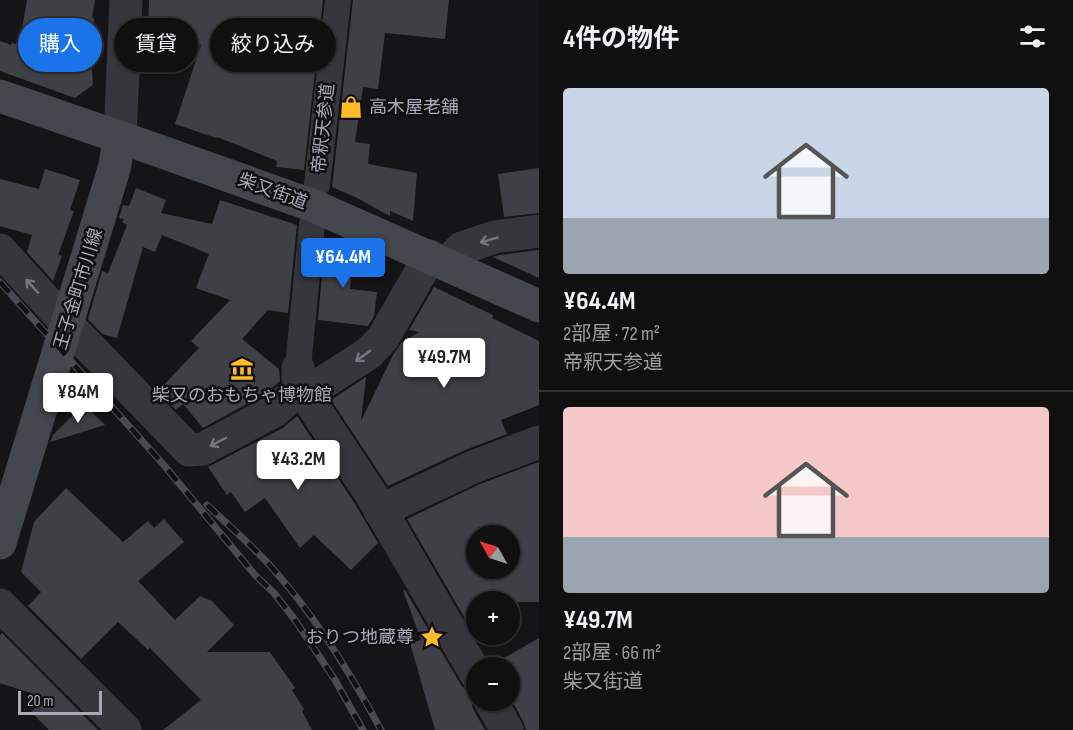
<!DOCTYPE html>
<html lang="ja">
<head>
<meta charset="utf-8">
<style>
  :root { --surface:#101011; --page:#1e1e1f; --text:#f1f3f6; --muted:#9c9d9f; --line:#303031; --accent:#1a73e8 }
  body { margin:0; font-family:"Sofia Sans Condensed","Noto Sans JP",sans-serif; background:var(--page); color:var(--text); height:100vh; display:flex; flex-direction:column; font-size:22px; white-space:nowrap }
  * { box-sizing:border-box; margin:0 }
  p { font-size:20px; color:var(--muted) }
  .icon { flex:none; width:33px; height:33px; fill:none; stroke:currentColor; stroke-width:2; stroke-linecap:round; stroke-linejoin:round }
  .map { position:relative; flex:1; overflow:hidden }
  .panel { display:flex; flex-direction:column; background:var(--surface); width:534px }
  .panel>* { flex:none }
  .banner { position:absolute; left:18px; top:18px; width:430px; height:54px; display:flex; gap:12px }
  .needle { width:39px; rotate:309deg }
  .tools { position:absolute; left:466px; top:525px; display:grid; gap:12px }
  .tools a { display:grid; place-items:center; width:54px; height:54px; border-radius:50%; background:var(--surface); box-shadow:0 2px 4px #0004,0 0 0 2px var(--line); font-size:30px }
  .scale { position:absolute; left:18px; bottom:15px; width:84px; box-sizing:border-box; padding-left:6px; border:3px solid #a6abb9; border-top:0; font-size:16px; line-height:21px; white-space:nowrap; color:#a6abb9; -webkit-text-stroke:4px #101012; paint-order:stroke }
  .price { position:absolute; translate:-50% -51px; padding:0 14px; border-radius:6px; background:#fff; color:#222; font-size:20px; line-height:39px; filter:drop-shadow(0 2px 3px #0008) }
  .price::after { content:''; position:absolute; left:50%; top:36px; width:18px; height:14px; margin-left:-9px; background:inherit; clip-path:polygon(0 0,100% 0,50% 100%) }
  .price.selected { background:var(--accent); color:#fff }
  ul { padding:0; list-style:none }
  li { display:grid; align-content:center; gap:12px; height:318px; padding:0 24px }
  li+li { border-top:2px solid var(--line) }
  li span { display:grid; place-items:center; height:186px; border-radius:6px; color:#555 }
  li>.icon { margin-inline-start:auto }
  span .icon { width:108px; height:108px; fill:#fffc; stroke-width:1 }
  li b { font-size:26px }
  h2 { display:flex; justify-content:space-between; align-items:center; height:72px; padding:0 24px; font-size:26px }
  .chip { padding:0 21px; border-radius:27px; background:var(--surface); box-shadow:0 2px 4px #0004,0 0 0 2px var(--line); font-size:21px; line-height:54px }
  .chip.selected { background:var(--accent); color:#fff }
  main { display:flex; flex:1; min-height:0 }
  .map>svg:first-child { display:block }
  .building { fill:#3f4045; fill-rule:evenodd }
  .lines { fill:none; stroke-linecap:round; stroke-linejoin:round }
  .pedestrian { stroke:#36373d; stroke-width:26 }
  .minor { stroke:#36373d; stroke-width:33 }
  .tertiary { stroke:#36373d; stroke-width:33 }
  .secondary { stroke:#44464d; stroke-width:33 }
  .rail-casing { stroke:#494b52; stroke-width:7 }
  .rail { stroke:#101012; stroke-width:4.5; stroke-dasharray:14; stroke-linecap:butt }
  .oneway { stroke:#747781 }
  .labels { text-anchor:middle; stroke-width:5; stroke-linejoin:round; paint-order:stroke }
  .poi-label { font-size:18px; fill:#a6abb9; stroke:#101012; text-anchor:start }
  .street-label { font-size:18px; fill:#a6abb9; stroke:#101012 }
</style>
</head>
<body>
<main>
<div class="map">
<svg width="539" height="730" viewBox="0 0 539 730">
  <rect width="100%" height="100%" fill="#151517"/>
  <!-- building -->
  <path class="building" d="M27,0H95L92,18H94L91,56L93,85L75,98L0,71V41L11,45V43L19,45Z
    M149,0H323L304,170L276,167L277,161L217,137L216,138L175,124L201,45L148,36Z
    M353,0H449L445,39L385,33L378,89L363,87L355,142L370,144L368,164L417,173L413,221L390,211V216L357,198L332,187Z
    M539,168V213L504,217L498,174Z
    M45,169L80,180L70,210L74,211L58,255L62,256L53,281L27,252L32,235L0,226V179L39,189Z
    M136,188L166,200L161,213L212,224L220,200L297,225L288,313L268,310L242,339L279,369L280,381L263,395L203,428L183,404L176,410L158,391L199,348L191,341L230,300L196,288L209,254L162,235L155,252L143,247L117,338L102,334L88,319L102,271L108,273L127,225L122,222L124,219L119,218L123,205L129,206Z
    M325,240L355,245L350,289L377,292L374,316L368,326L318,320Z
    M539,250V278L493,257L499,255Z
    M434,287L493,315L492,318L539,341V405L501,420L507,434L465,450L388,486L331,400L366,377L361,421L393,355L401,343L419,332L409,330Z
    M84,404L105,425L50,442L53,435Z
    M297,416L355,504L378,543L351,570L314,535L300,548L265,498L245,512L231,492L227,495L208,467L283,428Z
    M539,462V602H477V639L407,519L480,484ZM477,536H510V568H477Z
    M66,488L123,542L148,521L154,528L164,519L184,542L138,581L175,620L200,596L212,601L234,625L207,652H270L295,688L292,690L304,709L302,711L312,730H163L201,700L150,648L148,650L118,622L81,659L28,606L41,592L21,572L34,522Z
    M403,590H405L461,685L467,692L473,694L471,700L473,709L485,730H435L410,643L421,640Z
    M2,633L98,730H49L31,712L46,698L0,683V635Z
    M539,638V730H526L523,721L510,697V668H494L492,665Z"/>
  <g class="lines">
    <!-- pedestrian -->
    <path class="pedestrian" d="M317,185L338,0
      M298,366L312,224"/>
    <!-- minor -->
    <path class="minor" d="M0,250L67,324L189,450L203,449L274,411L302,387
      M446,264L462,248L495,237L539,231
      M298,368V379L305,394L371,494L477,676
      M305,394L369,353L383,338L430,256
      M380,511L473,467L539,442
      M0,605L125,730
      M490,700L507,730"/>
    <!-- tertiary -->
    <path class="tertiary" d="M120,137L126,0"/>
    <!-- secondary -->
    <path class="secondary" d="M0,96L151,148L314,206L539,306
      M0,543L114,169L120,137"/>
    <!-- rail casing -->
    <g class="rail-casing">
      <path id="rail" d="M0,282L163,464L255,575L274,593L295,620L335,680L363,730
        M207,505C229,526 253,546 273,569C316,617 351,674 381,730"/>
    </g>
    <!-- rail -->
    <use href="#rail" class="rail"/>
  </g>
  <!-- one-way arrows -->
  <defs><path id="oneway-shaft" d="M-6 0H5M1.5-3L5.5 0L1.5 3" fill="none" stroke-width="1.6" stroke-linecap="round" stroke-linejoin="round" transform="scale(1.5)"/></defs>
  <g class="oneway">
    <use href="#oneway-shaft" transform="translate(489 240) rotate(164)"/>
    <use href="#oneway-shaft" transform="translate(32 286) rotate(-132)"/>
    <use href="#oneway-shaft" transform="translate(363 356) rotate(145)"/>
    <use href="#oneway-shaft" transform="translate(218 442) rotate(152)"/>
  </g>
  <!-- icons -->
  <defs>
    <g id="shop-bare" transform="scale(1.8)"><path d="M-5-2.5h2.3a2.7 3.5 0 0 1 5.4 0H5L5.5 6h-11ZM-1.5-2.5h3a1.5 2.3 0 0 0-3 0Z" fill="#ffbc26" stroke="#101012" stroke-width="2.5" paint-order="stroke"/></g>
    <g id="museum-bare" transform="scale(1.8)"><path d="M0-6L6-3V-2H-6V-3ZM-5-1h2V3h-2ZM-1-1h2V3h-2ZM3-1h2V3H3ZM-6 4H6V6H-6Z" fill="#ffbc26" stroke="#101012" stroke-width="2.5" paint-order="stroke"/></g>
    <g id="sight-bare" transform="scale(1.8)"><path d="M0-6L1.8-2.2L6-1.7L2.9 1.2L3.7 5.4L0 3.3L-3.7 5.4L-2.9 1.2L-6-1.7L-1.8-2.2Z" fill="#ffbc26" stroke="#101012" stroke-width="2.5" paint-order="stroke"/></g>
  </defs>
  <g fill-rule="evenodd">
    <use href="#shop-bare" x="351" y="107"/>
    <use href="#museum-bare" x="242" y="369"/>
    <use href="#sight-bare" x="432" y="637"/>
  </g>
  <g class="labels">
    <!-- poi labels -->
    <g class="poi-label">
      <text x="369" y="113">高木屋老舗</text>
      <text x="242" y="401" text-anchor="middle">柴又のおもちゃ博物館</text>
      <text x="414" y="643" text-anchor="end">おりつ地蔵尊</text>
    </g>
    <!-- street labels -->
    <g class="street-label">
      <text transform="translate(323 128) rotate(-84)" y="6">帝釈天参道</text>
      <text transform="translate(273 191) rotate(20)" y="6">柴又街道</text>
      <text transform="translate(78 289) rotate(-73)" y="6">王子金町市川線</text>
    </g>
  </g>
</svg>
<div class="tools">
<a><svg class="needle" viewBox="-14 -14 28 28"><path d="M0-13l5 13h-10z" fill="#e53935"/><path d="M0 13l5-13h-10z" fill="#9c9d9f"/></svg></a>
<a>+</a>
<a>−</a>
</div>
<div class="scale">20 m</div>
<b class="price selected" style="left:343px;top:289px">¥64.4M</b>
<b class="price" style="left:444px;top:389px">¥49.7M</b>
<b class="price" style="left:78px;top:424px">¥84M</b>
<b class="price" style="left:298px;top:491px">¥43.2M</b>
<div class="banner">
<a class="chip selected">購入</a>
<a class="chip">賃貸</a>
<a class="chip">絞り込み</a>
</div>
</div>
<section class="panel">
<h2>4件の物件<svg class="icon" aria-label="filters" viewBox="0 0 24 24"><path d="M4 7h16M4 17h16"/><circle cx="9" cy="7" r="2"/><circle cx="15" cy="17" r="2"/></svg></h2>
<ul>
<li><span style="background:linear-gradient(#c9d6e8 70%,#9aa5b1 0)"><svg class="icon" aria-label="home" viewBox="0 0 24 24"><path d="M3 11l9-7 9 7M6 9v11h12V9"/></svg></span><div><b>¥64.4M</b><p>2部屋 · 72 m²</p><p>帝釈天参道</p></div></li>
<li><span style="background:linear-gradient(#f6c9c9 70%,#9aa5b1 0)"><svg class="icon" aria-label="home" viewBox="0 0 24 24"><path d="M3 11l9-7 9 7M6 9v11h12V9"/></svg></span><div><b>¥49.7M</b><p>2部屋 · 66 m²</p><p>柴又街道</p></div></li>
</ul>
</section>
</main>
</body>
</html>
